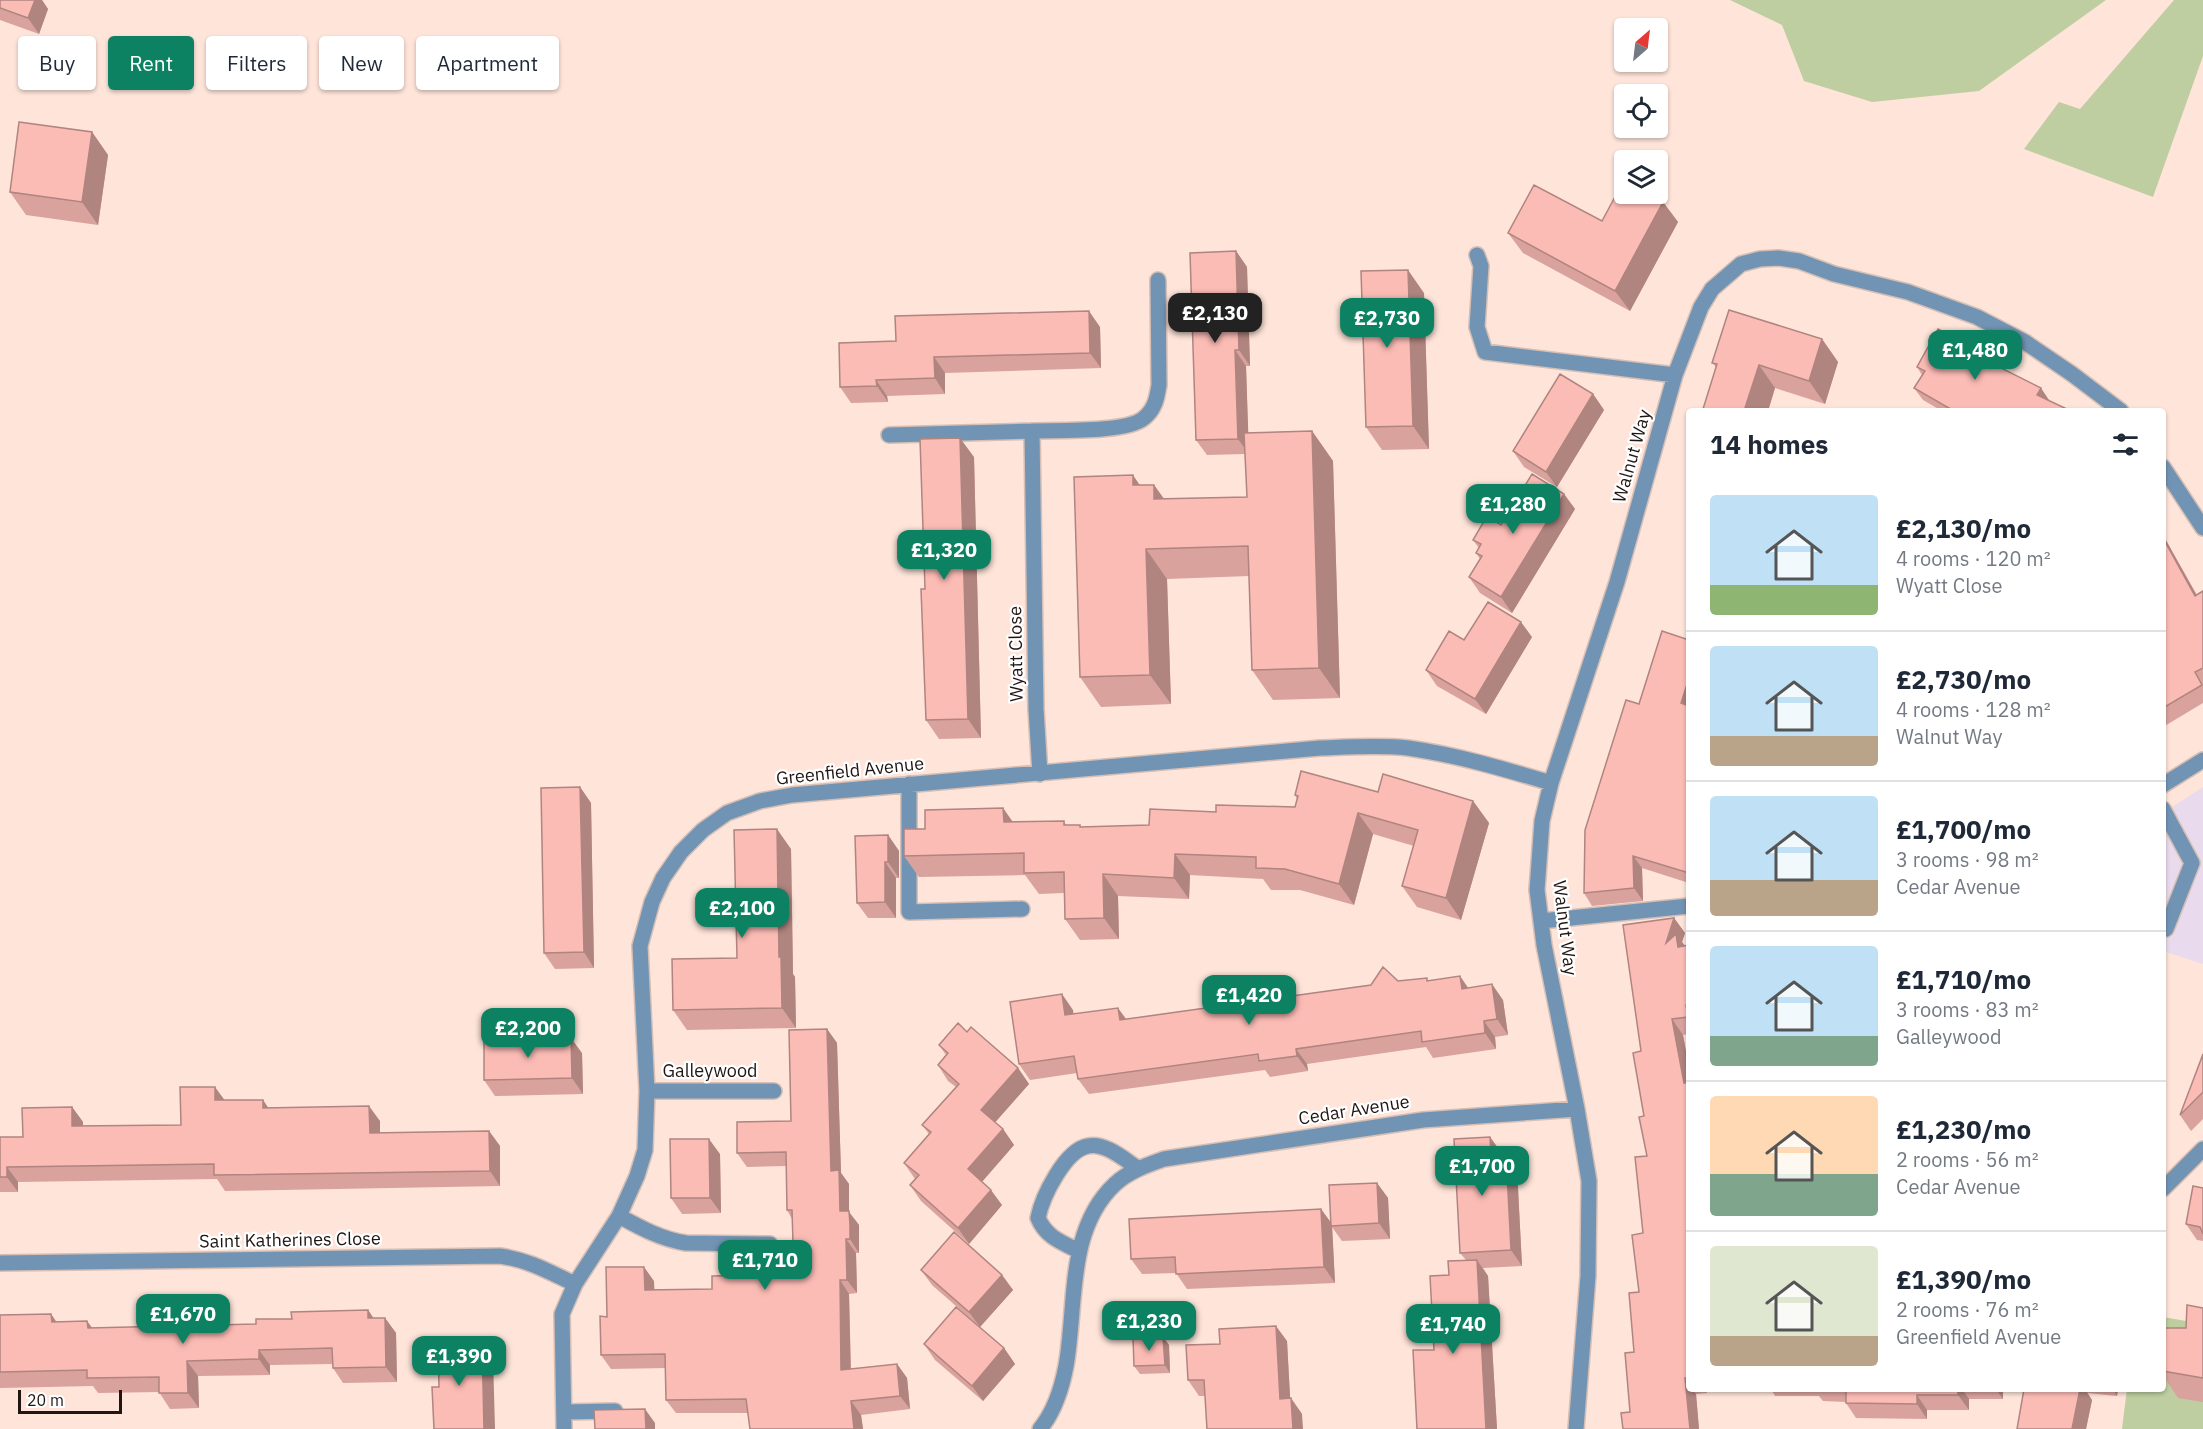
<!DOCTYPE html>
<html lang="en">
<head>
<meta charset="utf-8">
<style>
  :root { --surface:#fff; --page:#f2f2f3; --text:#1f2937; --muted:#747a83; --line:#e0e1e3; --accent:#0c8262 }
  body { margin:0; font-family:"IBM Plex Sans",sans-serif; background:var(--page); color:var(--text); height:100vh; display:flex; flex-direction:column; font-size:22px; white-space:nowrap }
  * { box-sizing:border-box; margin:0 }
  p { font-size:20px; color:var(--muted) }
  .icon { flex:none; width:33px; height:33px; fill:none; stroke:currentColor; stroke-width:2; stroke-linecap:round; stroke-linejoin:round }
  .map { position:relative; flex:1; overflow:hidden }
  .panel { position:absolute; left:1686px; top:408px; width:480px; height:984px; display:flex; flex-direction:column; background:var(--surface); border-radius:6px; box-shadow:0 2px 4px #0004 }
  .panel>* { flex:none }
  .guide { position:absolute; left:18px; top:36px; width:570px; height:54px; display:flex; gap:12px }
  .needle { width:39px; rotate:28deg }
  .fabs { position:absolute; left:1614px; top:18px; display:grid; gap:12px }
  .fabs a { display:grid; place-items:center; width:54px; height:54px; border-radius:6px; background:var(--surface); box-shadow:0 2px 4px #0004; font-size:30px }
  .scale { position:absolute; left:18px; bottom:15px; width:104px; box-sizing:border-box; padding-left:6px; border:3px solid #1f1613; border-top:0; font-size:16px; line-height:21px; white-space:nowrap; color:#1f1613; -webkit-text-stroke:4px #fff; paint-order:stroke }
  .price { position:absolute; translate:-50% -51px; padding:0 14px; border-radius:12px; background:var(--accent); color:#fff; font-size:20px; line-height:39px; filter:drop-shadow(0 2px 3px #0008) }
  .price::after { content:''; position:absolute; left:50%; top:36px; width:18px; height:14px; margin-left:-9px; background:inherit; clip-path:polygon(0 0,100% 0,50% 100%) }
  .price.on { background:#222; color:#fff }
  ul { padding:0; list-style:none }
  li { display:flex; align-items:center; gap:18px; height:150px; padding:0 24px }
  li+li { border-top:2px solid var(--line) }
  li span { display:grid; place-items:center; flex:none; width:168px; height:120px; border-radius:6px; color:#555 }
  li>.icon { margin-inline-start:auto }
  span .icon { width:72px; height:72px; fill:#fffc; stroke-width:1 }
  li b { font-size:26px }
  h2 { display:flex; justify-content:space-between; align-items:center; height:72px; padding:0 24px; font-size:26px }
  .pill { padding:0 21px; border-radius:6px; background:var(--surface); box-shadow:0 2px 4px #0004; font-size:21px; line-height:54px }
  .pill.on { background:var(--accent); color:#fff }
  .map>svg:first-child { display:block }
  .commercial { fill:#eadaed }
  .green { fill:#becea1 }
  .lines { fill:none; stroke-linecap:round; stroke-linejoin:round }
  .minor-casing { stroke:#d6bfb5; stroke-width:18 }
  .minor { stroke:#7294b4; stroke-width:15 }
  .wall { fill:#d9a29d }
  .shaded-wall { fill:#b0847f }
  .building { fill:#fcbcb6; stroke:#b0847f; stroke-width:1.5 }
  .labels { text-anchor:middle; stroke-width:4.5; stroke-linejoin:round; paint-order:stroke }
  .street-label { font-size:18px; fill:#1f1613; stroke:#fff }
</style>
</head>
<body>
<div class="map">
<svg width="2203" height="1429" viewBox="0 0 2203 1429">
  <rect width="100%" height="100%" fill="#fee4d9"/>
  <!-- commercial -->
  <path class="commercial" d="M2203,787V964L2163,951V813Z"/>
  <!-- green -->
  <path class="green" d="M1730,0H2106L1979,91L1872,102L1804,81L1782,25Z
    M2174,0H2203V56L2153,197L2024,149L2059,102L2080,109Z
    M2163,1317L2203,1324V1429H2122L2127,1389H2163Z"/>
  <g class="lines">
    <!-- minor casing -->
    <g class="minor-casing">
      <path id="minor" d="M1477,255L1481,266L1477,327L1485,352L1675,375
        M889,435L1032,431
        M2163,467L2203,528
        M1040,774L1036,709L1032,431C1057,430 1127,433 1144,418C1155,409 1157,398 1159,385L1158,280
        M909,784V912L1022,909
        M2163,785L2203,760
        M2163,809L2192,863L2166,929
        M1541,921L1689,906
        M647,1091H774
        M2163,1189L2203,1149
        M619,1216C641,1228 661,1239 686,1243L770,1244
        M1079,1251C1061,1242 1046,1237 1038,1218C1042,1197 1065,1150 1088,1146C1105,1142 1125,1160 1139,1169
        M0,1263L500,1256C529,1260 549,1272 575,1284
        M564,1412L615,1411
        M564,1429L562,1314L575,1284L619,1216L637,1176L645,1150L647,1091L640,946L652,902L663,878L681,852L703,830L727,813L760,801L792,795L1320,748C1349,747 1379,745 1408,748C1457,755 1504,769 1551,783
        M1040,1429C1054,1412 1062,1387 1066,1366C1077,1305 1066,1230 1115,1184C1129,1171 1147,1165 1164,1159L1423,1120L1577,1109
        M1576,1429L1588,1276L1589,1181L1577,1109L1544,945L1537,890L1542,821L1551,783L1617,582L1675,375L1701,307L1712,289L1741,264L1760,259L1778,258L1799,261L1834,274L1908,292L1977,317L2025,342L2072,374L2121,411"/>
    </g>
    <!-- minor -->
    <use href="#minor" class="minor"/>
  </g>
  <!-- wall -->
  <path class="wall" d="M0,0H42L48,9L39,34L0,20Z
    M92,132L108,155L98,225L26,215L10,192Z
    M1663,202L1678,222L1630,311L1523,253L1508,233L1602,221Z
    M1236,251L1247,267L1250,366H1246L1248,433L1312,431L1333,461L1340,698L1273,700L1252,670L1249,576L1167,579L1171,704L1101,707L1080,677L1139,485H1154L1164,499L1247,497L1245,454L1207,455L1196,440Z
    M1424,293L1429,449L1382,450L1366,427Z
    M1100,327L1101,368L945,373V394L887,396L888,402L851,403L840,387L896,341Z
    M1822,339L1838,362L1825,404L1775,388L1768,411H1704L1703,409L1716,367L1712,363Z
    M1999,363L2003,369L2049,401L2071,411H1942L1923,400L1914,388L1922,375L1917,367Z
    M1593,394L1604,410L1557,487L1524,467L1513,451Z
    M974,457L981,738L939,739L926,720L925,589Z
    M1564,494L1575,509L1512,613L1480,593L1469,577L1480,559L1476,553L1479,548L1473,540L1501,525Z
    M2163,535L2197,595L2203,591V703L2163,727Z
    M1532,637L1486,714L1437,686L1426,670L1464,640Z
    M1689,640V883L1642,868L1643,901L1592,906L1584,893L1639,704Z
    M580,787L591,803L594,968L555,969L544,953Z
    M1378,792L1473,801L1489,823L1461,920L1417,907L1402,886L1414,846L1373,834L1354,905L1300,890H1271L1263,879L1190,875L1189,899L1118,896L1119,939L1080,940L1065,919L1064,893L1039,894L1025,875L919,877L904,856L925,829L1003,808L1013,822L1064,821L1066,825H1080L1081,827L1149,825L1216,812L1295,807L1297,799L1295,795Z
    M888,835L899,851V878H896V918H868L857,903Z
    M791,849L793,974L795,977L796,1028L687,1030L673,1010L737,958Z
    M1674,918L1685,933L1682,942L1685,946L1689,945V1034L1683,1035L1689,1068V1389H1707V1393L1696,1394L1699,1429H1623L1630,1412L1643,1233L1647,1156L1641,1051Z
    M1398,981H1429L1468,988L1503,1000L1508,1035L1495,1037L1496,1049L1433,1058L1426,1047L1307,1064L1308,1071L1270,1077L1265,1070L1089,1094L1078,1079L1077,1073L1030,1080L1019,1064L1073,1010V1014L1126,1019Z
    M827,1029L837,1043L841,1173L849,1184V1212L859,1225V1253H856L857,1293L849,1294L851,1369L897,1364L907,1378L910,1409L861,1415L863,1429H750L748,1413H676L666,1400V1368L611,1369L601,1355L607,1317L654,1281V1290L712,1289L794,1275L792,1219L787,1210L786,1166L747,1167L737,1153L791,1121Z
    M967,1032L1018,1068L1029,1084L995,1122L1003,1129L1014,1145L982,1182L1002,1205L969,1244L921,1201L910,1185L915,1179L904,1163L929,1134L922,1125L956,1087L948,1081L938,1065L946,1055L939,1045Z
    M582,1053L583,1094L495,1096L484,1080Z
    M2203,1054V1119L2191,1131L2180,1115Z
    M224,1100H263L268,1108L380,1121V1133L489,1131L500,1146V1186L225,1191L217,1179L18,1182V1192H0V1137H23L72,1107L83,1122V1126L181,1125Z
    M1490,1137L1501,1153L1517,1169L1522,1266L1483,1268L1488,1276L1497,1429H1417L1449,1275L1466,1260L1460,1253Z
    M720,1154L721,1213L682,1214L671,1198Z
    M1377,1183L1388,1198L1390,1239L1342,1241L1332,1227L1335,1283L1187,1289L1176,1273L1142,1274L1131,1259L1321,1209L1331,1223Z
    M2203,1188V1241L2197,1240L2186,1224Z
    M921,1270L1002,1275L1013,1290L980,1327L932,1285Z
    M2203,1308V1402L2178,1398L2166,1380H2163V1328H2186Z
    M368,1310L373,1318H385L396,1333L397,1382L343,1383L333,1368V1364L270,1365V1375L198,1376L199,1408L170,1409L159,1392L98,1393L93,1386L0,1388V1315L51,1314L56,1322L87,1321L92,1328L256,1324L292,1319Z
    M1163,1337L1169,1345L1170,1373L1140,1374L1134,1366Z
    M1287,1341L1290,1398L1302,1414L1205,1396H1199L1188,1380Z
    M924,1344L1004,1348L1015,1364L983,1401L935,1360Z
    M1771,1389H2003V1399H1969V1410H1927V1419L1856,1418L1846,1403V1402L1823,1401L1819,1396H1775Z
    M2024,1389H2118L2117,1396L2087,1393L2092,1400L2086,1429H2017Z"/>
  <!-- shaded-wall -->
  <path class="shaded-wall" d="M35,0H42L48,9L39,34L28,18Z
    M92,132L108,155L98,225L82,202Z
    M1663,202L1678,222L1630,311L1615,291Z
    M1236,251L1247,267L1250,366L1239,350Z
    M1408,270L1424,293L1429,449L1413,426Z
    M1089,311L1100,327L1101,368L1090,353Z
    M1822,339L1838,362L1825,404L1809,381Z
    M1235,350L1246,366L1249,454L1238,439Z
    M934,357L945,373V394L935,378Z
    M1759,365L1775,388L1768,411H1744Z
    M876,380L887,396L888,402L877,386Z
    M2041,388L2049,400L2046,408L2037,395Z
    M1593,394L1604,410L1557,487L1546,472Z
    M1312,431L1333,461L1340,698L1319,668Z
    M960,438L974,457L981,738L968,719Z
    M1133,475L1153,505L1133,485Z
    M1154,485L1175,514L1154,499Z
    M1564,494L1575,509L1512,613L1501,597Z
    M2163,535L2203,607L2195,596L2163,538Z
    M1146,549L1167,579L1171,704L1150,675Z
    M1521,622L1532,637L1486,714L1475,699Z
    M1689,678V715L1681,703Z
    M580,787L591,803L594,968L584,952Z
    M1473,801L1489,823L1461,920L1446,898Z
    M1003,808L1018,830L1004,822Z
    M1358,813L1373,834L1354,905L1339,884Z
    M777,829L791,849L793,974L795,977L796,1028L782,1008L779,957Z
    M888,835L899,851V878L888,862Z
    M1175,854L1190,875L1189,899L1174,878Z
    M1633,856L1642,868L1643,901L1634,888Z
    M885,862L896,878V918L885,902Z
    M1103,874L1118,896L1119,939L1104,918Z
    M1674,918L1685,933L1682,942L1687,949L1666,943Z
    M1460,976L1471,992L1462,989Z
    M1492,984L1503,1000L1508,1035L1497,1019Z
    M1062,994L1073,1010L1076,1031L1065,1015Z
    M1686,1005L1689,1008V1019L1688,1017Z
    M1118,1008L1129,1023L1120,1020Z
    M1672,1019L1683,1035L1689,1068V1090L1684,1083Z
    M1484,1021L1495,1037L1496,1049L1485,1033Z
    M827,1029L837,1043L841,1173L849,1184V1212L859,1225V1253L850,1239L840,1211L831,1171Z
    M571,1038L582,1053L583,1094L572,1078Z
    M1296,1049L1307,1064L1308,1071L1297,1056Z
    M1018,1068L1029,1084L992,1126L981,1110Z
    M215,1087L226,1102L215,1100Z
    M263,1100L273,1115L263,1108Z
    M369,1106L380,1121V1148L370,1133Z
    M72,1107L83,1122V1141L72,1126Z
    M1003,1129L1014,1145L979,1185L968,1169Z
    M489,1131L500,1146V1186L490,1171Z
    M1490,1137L1501,1152L1502,1170L1491,1154Z
    M709,1139L720,1154L721,1213L710,1198Z
    M1506,1153L1517,1169L1522,1266L1511,1250Z
    M7,1167L18,1182V1192L7,1177Z
    M1377,1183L1388,1198L1390,1239L1379,1223Z
    M991,1190L1002,1205L969,1244L958,1228Z
    M1321,1209L1332,1224L1335,1283L1324,1267Z
    M846,1239L856,1253L857,1293L847,1280Z
    M1477,1260L1488,1276L1497,1429H1486Z
    M644,1267L654,1281L655,1304L645,1290Z
    M1002,1275L1013,1290L980,1327L969,1312Z
    M840,1280L849,1294L851,1384L841,1370Z
    M368,1310L379,1326L368,1318Z
    M51,1314L62,1330L52,1322Z
    M385,1318L396,1333L397,1382L386,1367Z
    M87,1321L98,1336L88,1328Z
    M1276,1326L1287,1341L1291,1414L1280,1399Z
    M1163,1337L1169,1345L1170,1373L1165,1365Z
    M482,1342L493,1357L495,1429H484Z
    M1004,1348L1015,1364L983,1401L972,1386Z
    M259,1350L270,1365V1375L259,1359Z
    M187,1361L198,1376L199,1408L188,1393Z
    M897,1364L907,1378L910,1409L900,1396Z
    M1685,1378L1689,1384V1389H1692L1696,1394L1699,1429H1690Z
    M1958,1389H1962L1969,1399V1410L1958,1395Z
    M1996,1389H2003V1399Z
    M2080,1389H2085L2092,1400L2086,1429H2072Z
    M2113,1389H2118L2117,1396Z
    M1917,1395L1927,1410V1419L1917,1404Z
    M1291,1398L1302,1414L1303,1429H1293Z
    M851,1401L861,1415L863,1429H854Z
    M645,1409L655,1423V1429H646Z"/>
  <!-- building -->
  <path class="building" d="M0,0H35L28,18L0,8Z
    M19,122L92,132L82,202L10,192Z
    M1624,180V194H1648L1663,202L1615,291L1508,233L1534,185L1602,221Z
    M1236,251L1239,350H1235L1238,439L1196,440L1190,253Z
    M1408,270L1413,426L1366,427L1361,271Z
    M1729,310L1822,339L1809,381L1759,365L1744,411H1710L1703,409L1717,364L1712,363Z
    M1089,311L1090,353L934,357L935,378L876,380L877,386L840,387L839,343L896,341L895,316Z
    M1938,329L1999,363L1997,366L2041,388L2037,395L2071,411H1954L1914,388L1925,371L1917,367Z
    M1560,374L1593,394L1546,472L1513,451Z
    M1312,431L1319,668L1252,670L1248,546L1146,549L1150,675L1080,677L1074,477L1133,475V485H1154V499L1247,497L1244,433Z
    M960,438L968,719L926,720L921,589H925L920,439Z
    M1532,474L1564,494L1501,597L1469,577L1482,556L1476,553L1481,544L1473,540L1487,516L1501,525Z
    M2163,538L2195,596L2203,591V668L2195,672L2202,685L2163,708V607L2165,606L2163,605Z
    M1488,602L1521,622L1475,699L1426,670L1449,631L1464,640Z
    M1662,631L1689,640V678L1681,703L1689,706V873L1633,856L1634,888L1584,893L1585,830L1626,700L1639,704Z
    M1301,771L1378,792L1383,774L1473,801L1446,898L1402,886L1418,830L1358,813L1339,884L1285,869L1256,868V857L1175,854L1174,878L1103,874L1104,918L1065,919L1064,872L1024,873V853L904,856V829H925V810L1003,808L1004,822L1064,821V825H1080V827L1149,825L1150,809L1216,812V805L1295,807L1298,796L1295,795Z
    M580,787L584,952L544,953L541,788Z
    M777,829L779,957H781L782,1008L673,1010L672,959L737,958L734,830Z
    M888,835V862H885V902L857,903L855,836Z
    M1674,918L1666,943L1676,934L1678,947L1689,945V1004L1686,1005L1688,1017L1672,1019L1684,1083L1689,1082V1295L1687,1296L1689,1311V1378H1685L1690,1429H1623L1621,1413L1630,1412L1625,1353L1634,1352L1629,1293L1639,1292L1632,1235L1643,1233L1635,1157L1647,1156L1639,1117L1644,1116L1633,1053L1641,1051L1623,925Z
    M1383,967L1398,981L1427,978V981L1460,976L1462,989L1492,984L1497,1019L1484,1021L1485,1033L1422,1042L1421,1031L1296,1049L1297,1056L1259,1061L1258,1054L1078,1079L1074,1056L1019,1064L1010,1002L1062,994L1065,1015L1118,1008L1120,1020L1371,985Z
    M958,1023L967,1032L971,1027L1018,1068L981,1110L1003,1129L968,1169L991,1190L958,1228L910,1185L919,1175L904,1163L931,1132L922,1125L959,1084L938,1065L948,1053L939,1045Z
    M827,1029L831,1171L839,1170L840,1211H849L850,1225V1239H846L847,1280H840L841,1370L897,1364L900,1396L851,1401L854,1429H750L746,1399L666,1400L665,1354L601,1355L600,1316L607,1317L606,1267H644L645,1290L712,1289V1276L794,1275L792,1210H787L786,1152L737,1153V1122L791,1121L789,1030Z
    M571,1038L572,1078L484,1080V1039Z
    M2203,1054V1092L2180,1115Z
    M180,1087H215V1100H263V1108L369,1106L370,1133L489,1131L490,1171L214,1175V1164L7,1167V1177H0V1137H23L22,1108L72,1107V1126L181,1125Z
    M1490,1137L1491,1154L1506,1153L1511,1250L1460,1253L1454,1139Z
    M670,1139H709L710,1198H671Z
    M1377,1183L1379,1223L1331,1226L1329,1185Z
    M2193,1186L2203,1188V1234L2200,1227L2186,1224Z
    M1321,1209L1324,1267L1176,1274L1175,1257L1131,1259L1129,1219Z
    M954,1232L1002,1275L969,1312L921,1270Z
    M1477,1260L1486,1429H1417L1413,1350H1434L1430,1276L1449,1275L1448,1261Z
    M2187,1305L2203,1308V1378L2163,1371V1328H2186Z
    M956,1307L1004,1348L972,1386L924,1344Z
    M368,1310V1318H385L386,1367L333,1368L332,1348L259,1350V1359L187,1361L188,1393H159V1377L87,1378V1370L0,1372V1315L51,1314L52,1322L87,1321L88,1328L256,1324V1319H292L291,1312Z
    M1276,1326L1280,1399L1291,1398L1293,1429H1207L1204,1380H1188L1186,1345L1220,1344L1219,1329Z
    M1163,1337L1165,1365L1134,1366L1133,1338Z
    M482,1342L484,1429H434L432,1387H439L438,1343Z
    M1846,1389H1958V1395H1917V1404L1846,1403Z
    M2024,1389H2080L2072,1429H2017Z
    M645,1409L646,1429H595L594,1410Z"/>
  <g class="labels">
    <!-- street labels -->
    <g class="street-label">
      <text transform="translate(1632 456) rotate(-74)" y="6">Walnut Way</text>
      <text transform="translate(1016 654) rotate(-91)" y="6">Wyatt Close</text>
      <text transform="translate(850 771) rotate(-6)" y="6">Greenfield Avenue</text>
      <text transform="translate(1565 928) rotate(83)" y="6">Walnut Way</text>
      <text x="710" y="1077">Galleywood</text>
      <text transform="translate(1354 1110) rotate(-9)" y="6">Cedar Avenue</text>
      <text transform="translate(290 1240) rotate(-1)" y="6">Saint Katherines Close</text>
    </g>
  </g>
</svg>
<div class="fabs">
<a><svg class="needle" viewBox="-14 -14 28 28"><path d="M0-13l5 13h-10z" fill="#e53935"/><path d="M0 13l5-13h-10z" fill="#747a83"/></svg></a>
<a><svg class="icon" aria-label="locate" viewBox="0 0 24 24"><circle cx="12" cy="12" r="6"/><path d="M12 2v4M12 18v4M2 12h4M18 12h4"/></svg></a>
<a><svg class="icon" aria-label="layers" viewBox="0 0 24 24"><path d="M12 4l9 5-9 5-9-5zM3 14l9 5 9-5"/></svg></a>
</div>
<div class="scale">20 m</div>
<b class="price on" style="left:1215px;top:344px">£2,130</b>
<b class="price" style="left:1387px;top:349px">£2,730</b>
<b class="price" style="left:1975px;top:381px">£1,480</b>
<b class="price" style="left:1513px;top:535px">£1,280</b>
<b class="price" style="left:944px;top:581px">£1,320</b>
<b class="price" style="left:742px;top:939px">£2,100</b>
<b class="price" style="left:1249px;top:1026px">£1,420</b>
<b class="price" style="left:528px;top:1059px">£2,200</b>
<b class="price" style="left:1482px;top:1197px">£1,700</b>
<b class="price" style="left:765px;top:1291px">£1,710</b>
<b class="price" style="left:183px;top:1345px">£1,670</b>
<b class="price" style="left:1149px;top:1352px">£1,230</b>
<b class="price" style="left:1453px;top:1355px">£1,740</b>
<b class="price" style="left:459px;top:1387px">£1,390</b>
<div class="guide">
<a class="pill">Buy</a>
<a class="pill on">Rent</a>
<a class="pill">Filters</a>
<a class="pill">New</a>
<a class="pill">Apartment</a>
</div>
<section class="panel">
<h2>14 homes<svg class="icon" aria-label="filters" viewBox="0 0 24 24"><path d="M4 7h16M4 17h16"/><circle cx="9" cy="7" r="2"/><circle cx="15" cy="17" r="2"/></svg></h2>
<ul>
<li><span style="background:linear-gradient(#bfe0f5 75%,#8fb573 0)"><svg class="icon" aria-label="home" viewBox="0 0 24 24"><path d="M3 11l9-7 9 7M6 9v11h12V9"/></svg></span><div><b>£2,130/mo</b><p>4 rooms · 120 m²</p><p>Wyatt Close</p></div></li>
<li><span style="background:linear-gradient(#bfe0f5 75%,#b9a48a 0)"><svg class="icon" aria-label="home" viewBox="0 0 24 24"><path d="M3 11l9-7 9 7M6 9v11h12V9"/></svg></span><div><b>£2,730/mo</b><p>4 rooms · 128 m²</p><p>Walnut Way</p></div></li>
<li><span style="background:linear-gradient(#bfe0f5 70%,#b9a48a 0)"><svg class="icon" aria-label="home" viewBox="0 0 24 24"><path d="M3 11l9-7 9 7M6 9v11h12V9"/></svg></span><div><b>£1,700/mo</b><p>3 rooms · 98 m²</p><p>Cedar Avenue</p></div></li>
<li><span style="background:linear-gradient(#bfe0f5 75%,#7fa58c 0)"><svg class="icon" aria-label="home" viewBox="0 0 24 24"><path d="M3 11l9-7 9 7M6 9v11h12V9"/></svg></span><div><b>£1,710/mo</b><p>3 rooms · 83 m²</p><p>Galleywood</p></div></li>
<li><span style="background:linear-gradient(#ffd9b3 65%,#7fa58c 0)"><svg class="icon" aria-label="home" viewBox="0 0 24 24"><path d="M3 11l9-7 9 7M6 9v11h12V9"/></svg></span><div><b>£1,230/mo</b><p>2 rooms · 56 m²</p><p>Cedar Avenue</p></div></li>
<li><span style="background:linear-gradient(#dfe7d0 75%,#b9a48a 0)"><svg class="icon" aria-label="home" viewBox="0 0 24 24"><path d="M3 11l9-7 9 7M6 9v11h12V9"/></svg></span><div><b>£1,390/mo</b><p>2 rooms · 76 m²</p><p>Greenfield Avenue</p></div></li>
</ul>
</section>
</div>
</body>
</html>
